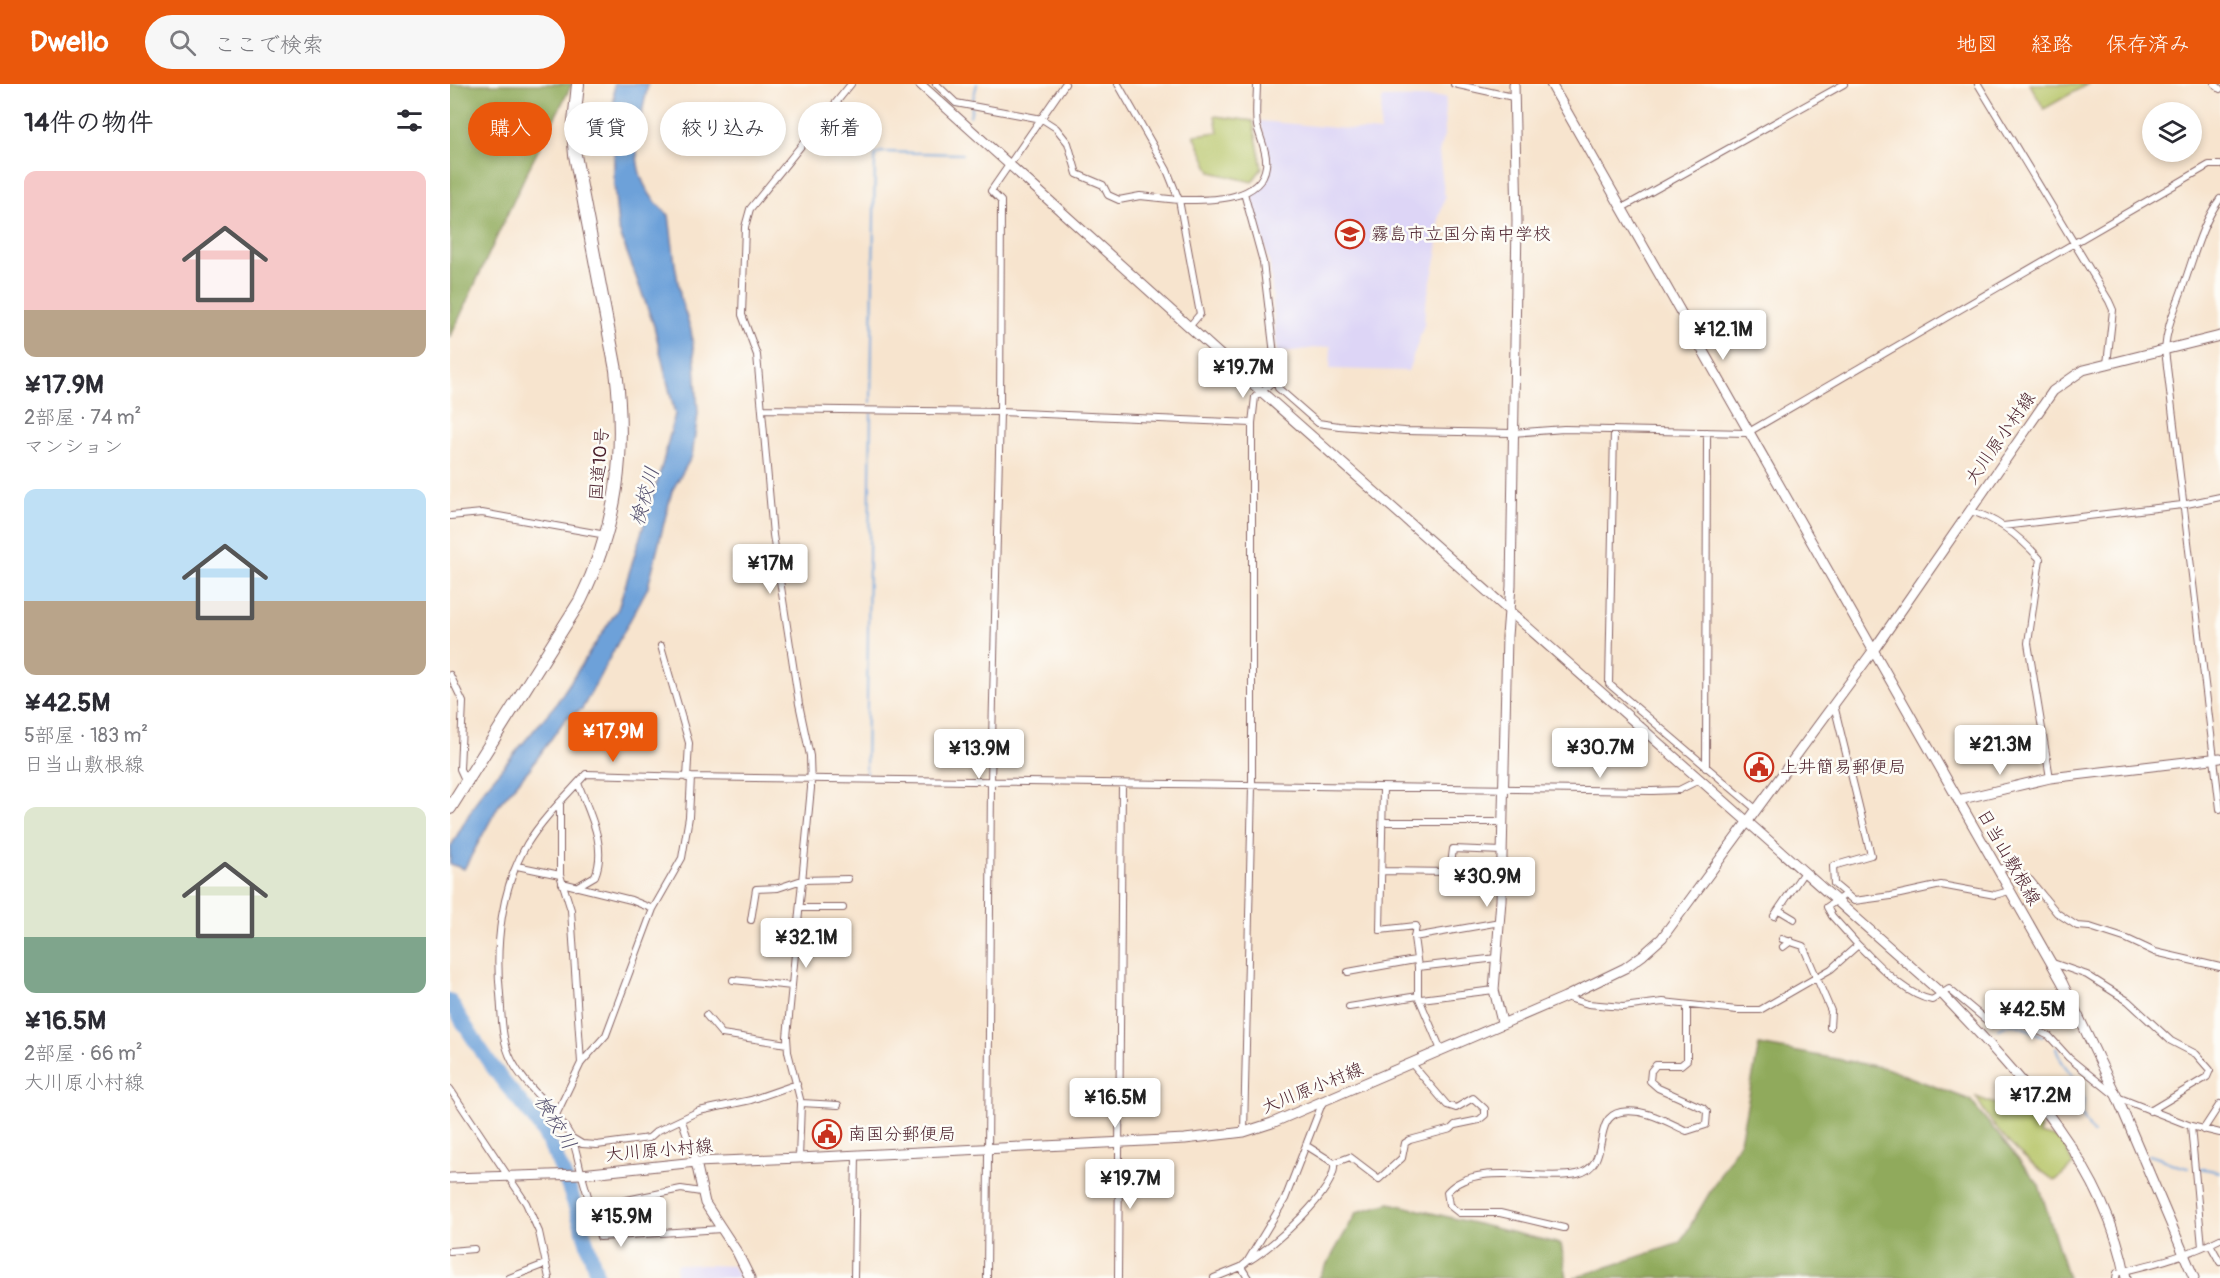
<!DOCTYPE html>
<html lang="ja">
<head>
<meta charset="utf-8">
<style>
  :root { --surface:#fff; --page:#f7f7f7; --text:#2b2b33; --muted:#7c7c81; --accent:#ea580c }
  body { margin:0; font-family:Pangolin,"Klee One",sans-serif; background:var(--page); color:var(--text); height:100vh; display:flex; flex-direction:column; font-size:22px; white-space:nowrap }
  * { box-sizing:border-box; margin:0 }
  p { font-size:20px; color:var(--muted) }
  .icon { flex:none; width:33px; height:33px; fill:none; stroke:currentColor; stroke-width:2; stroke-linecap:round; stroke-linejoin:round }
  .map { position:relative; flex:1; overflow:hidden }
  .sheet { display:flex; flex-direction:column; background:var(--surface); width:450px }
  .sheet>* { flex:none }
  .guide { position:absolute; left:18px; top:18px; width:570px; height:54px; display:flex; gap:12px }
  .tools { position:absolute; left:1692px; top:18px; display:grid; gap:12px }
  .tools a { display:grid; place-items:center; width:60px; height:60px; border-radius:50%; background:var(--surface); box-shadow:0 3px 9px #0003; font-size:30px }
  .price { position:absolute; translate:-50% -51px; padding:0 14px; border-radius:6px; background:#fff; color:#222; font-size:20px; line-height:39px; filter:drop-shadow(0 2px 3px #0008) }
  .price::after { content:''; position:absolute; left:50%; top:36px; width:18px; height:14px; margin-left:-9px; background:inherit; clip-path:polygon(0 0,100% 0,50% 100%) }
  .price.current { background:var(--accent); color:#fff }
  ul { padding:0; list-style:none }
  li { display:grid; align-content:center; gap:12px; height:318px; padding:0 24px }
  li span { display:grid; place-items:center; height:186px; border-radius:12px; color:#555 }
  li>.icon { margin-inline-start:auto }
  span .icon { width:108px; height:108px; fill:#fffc; stroke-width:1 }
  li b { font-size:26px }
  h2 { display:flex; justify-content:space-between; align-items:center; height:72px; padding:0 24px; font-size:26px }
  .tag { padding:0 21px; border-radius:27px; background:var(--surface); box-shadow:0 3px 9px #0003; font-size:21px; line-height:54px }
  .tag.current { background:var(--accent); color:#fff }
  header { display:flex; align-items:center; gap:36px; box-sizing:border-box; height:84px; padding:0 30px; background:var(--accent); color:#fff }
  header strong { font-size:28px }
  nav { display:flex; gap:33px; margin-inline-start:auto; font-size:21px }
  .search { width:420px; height:54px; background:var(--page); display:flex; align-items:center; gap:15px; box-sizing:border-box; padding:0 21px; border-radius:33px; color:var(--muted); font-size:22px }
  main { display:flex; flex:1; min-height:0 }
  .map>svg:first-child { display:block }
  .built { fill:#ddd5f6 }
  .green { fill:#b6c466; stroke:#807248; stroke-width:1.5 }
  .forest { fill:#90aa5b; stroke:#6d6443; stroke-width:1.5 }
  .water { fill:#6da1d9; stroke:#5c6082; stroke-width:1.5 }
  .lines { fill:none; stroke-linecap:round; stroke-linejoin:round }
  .stream { stroke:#6da1d9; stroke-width:2 }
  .river { stroke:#6da1d9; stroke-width:15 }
  .street-casing { stroke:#876464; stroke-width:8 }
  .secondary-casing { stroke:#876464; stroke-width:11 }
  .highway-casing { stroke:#876464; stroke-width:14 }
  .street { stroke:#fff; stroke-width:6 }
  .secondary { stroke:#fff; stroke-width:9 }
  .highway { stroke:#fff; stroke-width:12 }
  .labels { text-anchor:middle; stroke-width:5; stroke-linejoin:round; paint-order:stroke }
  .poi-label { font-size:18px; fill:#4a1f2b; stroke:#fdfcf7; text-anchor:start }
  .street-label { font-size:18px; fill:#4a1f2b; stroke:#fdfcf7 }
  .water-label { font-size:20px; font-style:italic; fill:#585371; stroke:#fdfcf7 }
</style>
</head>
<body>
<header>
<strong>Dwello</strong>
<div class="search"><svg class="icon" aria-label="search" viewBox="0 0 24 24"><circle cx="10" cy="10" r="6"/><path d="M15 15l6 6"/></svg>ここで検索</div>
<nav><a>地図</a><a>経路</a><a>保存済み</a></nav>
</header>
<main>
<section class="sheet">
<h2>14件の物件<svg class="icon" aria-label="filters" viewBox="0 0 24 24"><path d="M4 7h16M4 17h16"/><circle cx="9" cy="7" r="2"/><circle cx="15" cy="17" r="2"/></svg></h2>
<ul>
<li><span style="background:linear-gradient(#f6c9c9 75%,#b9a48a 0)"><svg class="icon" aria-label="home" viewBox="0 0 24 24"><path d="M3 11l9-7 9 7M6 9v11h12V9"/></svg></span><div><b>¥17.9M</b><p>2部屋 · 74 m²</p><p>マンション</p></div></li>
<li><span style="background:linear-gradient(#bfe0f5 60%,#b9a48a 0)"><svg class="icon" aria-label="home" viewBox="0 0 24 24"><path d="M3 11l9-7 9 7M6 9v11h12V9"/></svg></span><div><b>¥42.5M</b><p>5部屋 · 183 m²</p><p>日当山敷根線</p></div></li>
<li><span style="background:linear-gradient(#dfe7d0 70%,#7fa58c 0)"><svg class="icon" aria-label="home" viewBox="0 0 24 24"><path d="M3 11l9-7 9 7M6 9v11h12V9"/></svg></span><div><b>¥16.5M</b><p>2部屋 · 66 m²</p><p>大川原小村線</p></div></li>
</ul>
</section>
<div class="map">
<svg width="1770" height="1194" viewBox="0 0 1770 1194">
  <rect width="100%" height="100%" fill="#fdfcf7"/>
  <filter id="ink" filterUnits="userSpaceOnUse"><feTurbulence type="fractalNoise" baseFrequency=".0167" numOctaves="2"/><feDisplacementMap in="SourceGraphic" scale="12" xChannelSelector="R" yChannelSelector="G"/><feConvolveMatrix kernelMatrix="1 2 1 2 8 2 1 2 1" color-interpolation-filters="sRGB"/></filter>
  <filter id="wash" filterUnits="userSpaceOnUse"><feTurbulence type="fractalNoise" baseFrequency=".008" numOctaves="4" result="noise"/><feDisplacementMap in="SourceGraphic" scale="24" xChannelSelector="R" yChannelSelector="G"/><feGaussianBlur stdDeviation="1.35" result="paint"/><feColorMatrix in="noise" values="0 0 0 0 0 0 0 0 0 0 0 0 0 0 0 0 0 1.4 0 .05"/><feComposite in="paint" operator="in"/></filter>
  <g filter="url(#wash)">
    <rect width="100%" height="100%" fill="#f7e4ce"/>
    <!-- built -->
    <path class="built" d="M996,13L994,51L989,69L995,114L989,133L987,171L975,222L974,241L958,287L880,285L881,262L827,269L820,182L801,109L812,99L822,81L810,37L930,48L932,14Z
      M226,1180L283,1182L289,1194H226Z"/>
    <!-- green -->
    <path class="green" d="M1580,0H1638L1594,25Z
      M765,32L803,37L812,84L802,98L761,88L744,51L768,48Z
      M1526,1013L1590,1036V1050L1612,1056L1623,1081L1605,1097C1569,1071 1547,1052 1526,1013Z"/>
    <!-- forest -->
    <path class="forest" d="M0,0H122L75,92L0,254Z
      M1309,961L1436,984L1520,1016L1589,1101L1618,1194H1124L1230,1159L1290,1057Z
      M940,1119L1111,1160L1117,1194H869L907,1128Z"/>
    <!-- water -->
    <path class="water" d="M164,0H198C188,52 172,92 219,131L225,180L231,216L241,246L245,277L248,330L242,372L222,407L198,503L132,625L116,634L81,683L50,719L14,785L0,780V764L31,709L106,620L168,525L213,378L225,330L204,242L168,144L164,100Z"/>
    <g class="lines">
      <!-- stream -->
      <path class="stream" d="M523,15L527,0
        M520,32L522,23
        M421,318L425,71L431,68L512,70
        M416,690L421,329
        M1548,945L1563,939L1593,952
        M1606,963C1612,991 1642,996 1631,1030L1643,1050
        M1699,1071C1713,1074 1723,1082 1738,1084
        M1750,1084L1770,1088"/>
      <!-- river -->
      <path class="river" d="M0,917C16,944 34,972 53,997C66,1014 82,1029 93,1048C119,1092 132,1145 148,1194"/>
    </g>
  </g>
  <g filter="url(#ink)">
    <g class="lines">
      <!-- street casing -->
      <g class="street-casing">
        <path id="street" d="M486,0L506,19L592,35L606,44L618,59L627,90L653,101L658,111L669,116L690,112L729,116L750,230L739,243
          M668,0L717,86L729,116C755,116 811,119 816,82C818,70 810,54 807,42C805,28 807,13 807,0
          M1004,0L1063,13
          M1528,0L1659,217L1663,226L1657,280
          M1765,0L1770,5
          M794,109L813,178L828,304L868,339L889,342L955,347L1062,349L1114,345L1297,349L1759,81H1770
          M1770,115C1752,139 1744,172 1734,200C1726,224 1717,239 1715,266L1770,725
          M1172,124L1394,0
          M312,325L550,328L802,339
          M1164,346L1159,600L1307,726
          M1520,427C1547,434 1571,454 1590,475L1578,559L1600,694
          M0,432L32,429L156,451
          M1553,442L1732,421L1770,413
          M211,562L239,659L237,694
          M0,591L13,618L10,685L16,698
          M1384,621L1421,771L1383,782L1384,800L1396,810L1377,823L1382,832L1408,861
          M1256,684L1257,348
          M241,693L136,690C116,712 93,734 77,760C51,804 45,860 50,910C52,933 51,956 62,977C77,1006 106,1024 121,1053C126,1063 128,1076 131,1088C137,1110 144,1131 150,1153L271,1145
          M933,704L930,846L966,842L964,853
          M110,718V791L121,826L131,979
          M933,738H1053
          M67,782L110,791
          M1547,786L1559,782L1580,796L1607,829L1627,842L1640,843L1677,855L1705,868L1770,883
          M932,787L1000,788L1003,765L1052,767
          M112,799L181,816L203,825
          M126,803L145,792C158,761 138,727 128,699
          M1396,810L1404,817L1441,812L1491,801L1545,811L1559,807
          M350,824H393
          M1329,826L1344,835
          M1324,832L1354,788
          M301,836L306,805L328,804L352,796L398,795
          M1332,855L1353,862L1381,927L1380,943
          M1333,863L1341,857
          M346,867H392
          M1600,878L1637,891L1678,917L1721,957L1746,970L1760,986L1757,993L1700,1027
          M968,883L1047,874
          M898,888L965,876
          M283,896L342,902
          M1115,913L1138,920L1173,923L1213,918L1287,926H1310L1381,885L1408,861C1429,881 1453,910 1482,916L1499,905L1542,941L1564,935L1599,952L1619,974L1667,1013L1741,1042L1770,1049
          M971,915L1044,906
          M899,923L968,912
          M256,931L272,950L337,960
          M991,966L968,912V883L964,853L1050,838
          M0,1005L76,1119L89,1148L99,1194
          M351,1019L388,1021
          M106,1031L131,979L156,951L203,825L232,774L239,733L241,693L1202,707L1229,706L1249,696
          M232,1037L246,1078
          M1741,1042L1752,1163
          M1753,1046L1770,1020
          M794,1048L802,702V339L805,313L826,295
          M122,1054L132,1060L147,1061L199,1054L207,1047L249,1027L301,1016L347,1000
          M349,1074L351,1019L338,968L337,953L361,704L360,672L349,620L323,451L307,271L292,231L295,143L300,125L401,0
          M884,1079L900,1073L929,1095L952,1074L955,1059L960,1056L1001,1045L1005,1041L1029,1036L1035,1031V1025L1023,1014L1006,1024L997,1021L962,980
          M142,1123L231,1105L251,1108
          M1114,1144L1050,1129H1009L999,1121L997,1108C1026,1076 1088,1098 1127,1090C1163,1082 1140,1034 1171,1028C1195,1024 1217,1038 1237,1047L1256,1041L1257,1028L1253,1024L1208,1004L1200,997L1201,987L1206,981H1231L1237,976V922
          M1760,1160L1770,1178
          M0,1167L24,1165
          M800,1176C822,1163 888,1106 884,1079L857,1062
          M791,1183L798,1194
          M59,1194L95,1180
          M404,1194L406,1071
          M537,1194L541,698L550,328L551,117L541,107L615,0
          M668,1194L672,700
          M764,1194L791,1183L797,1178L835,1115L873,1017
          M1666,1194L1667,1189C1702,1180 1737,1172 1770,1155"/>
      </g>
      <!-- secondary casing -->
      <g class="secondary-casing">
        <path id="secondary" d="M470,0L796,294L1491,909C1568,990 1655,1079 1676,1194
          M1101,0L1612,898L1667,1013L1744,1194
          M1508,716L1600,694L1770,674
          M1052,938L1044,906L1051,816L1057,552L1061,502L1067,137L1064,0
          M349,1074L735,1055L794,1048L822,1039L1115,913L1175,884L1193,871L1212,854L1423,567L1603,307L1633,286L1770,252
          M246,1078L255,1119L287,1168L300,1194
          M0,1094L131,1090L246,1078L349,1074"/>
      </g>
      <!-- highway casing -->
      <g class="highway-casing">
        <path id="highway" d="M0,724L130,517C168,440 176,370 166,286L125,71L123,48L128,0"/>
      </g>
      <!-- street -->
      <use href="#street" class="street"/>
      <!-- secondary -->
      <use href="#secondary" class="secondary"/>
      <!-- highway -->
      <use href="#highway" class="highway"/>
    </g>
  </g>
  <!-- icons -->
  <defs>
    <g id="school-ring" transform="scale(1.5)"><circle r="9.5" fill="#fdfcf7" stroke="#c8321e" stroke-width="1.5"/><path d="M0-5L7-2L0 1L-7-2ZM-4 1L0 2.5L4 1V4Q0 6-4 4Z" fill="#c8321e"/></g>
    <g id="civic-ring" transform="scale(1.5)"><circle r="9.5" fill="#fdfcf7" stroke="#c8321e" stroke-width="1.5"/><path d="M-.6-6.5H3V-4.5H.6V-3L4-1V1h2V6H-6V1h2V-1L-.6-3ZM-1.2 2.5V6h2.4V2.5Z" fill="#c8321e"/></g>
  </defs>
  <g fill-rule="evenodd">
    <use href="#school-ring" x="900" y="150"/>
    <use href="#civic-ring" x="1309" y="683"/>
    <use href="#civic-ring" x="377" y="1050"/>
  </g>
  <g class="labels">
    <!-- poi labels -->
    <g class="poi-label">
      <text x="921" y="156">霧島市立国分南中学校</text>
      <text x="1330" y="689">上井簡易郵便局</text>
      <text x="398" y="1056">南国分郵便局</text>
    </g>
    <!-- street labels -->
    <g class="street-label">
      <text transform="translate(1550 354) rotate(-55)" y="6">大川原小村線</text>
      <text transform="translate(149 380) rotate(-85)" y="6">国道10号</text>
      <text transform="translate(1559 773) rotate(60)" y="6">日当山敷根線</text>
      <text transform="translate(862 1004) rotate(-22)" y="6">大川原小村線</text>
      <text transform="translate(209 1066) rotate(-5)" y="6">大川原小村線</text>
    </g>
    <!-- water labels -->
    <g class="water-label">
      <text transform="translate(194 412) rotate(-74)" y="7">検校川</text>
      <text transform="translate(106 1038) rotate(59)" y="7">検校川</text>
    </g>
  </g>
</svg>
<div class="tools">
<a><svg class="icon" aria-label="layers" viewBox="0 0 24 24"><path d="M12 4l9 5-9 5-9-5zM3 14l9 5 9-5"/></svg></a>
</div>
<b class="price" style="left:1273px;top:277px">¥12.1M</b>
<b class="price" style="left:793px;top:315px">¥19.7M</b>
<b class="price" style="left:320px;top:511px">¥17M</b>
<b class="price current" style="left:163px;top:679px">¥17.9M</b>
<b class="price" style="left:1550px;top:692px">¥21.3M</b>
<b class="price" style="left:1150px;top:695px">¥30.7M</b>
<b class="price" style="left:529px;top:696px">¥13.9M</b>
<b class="price" style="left:1037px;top:824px">¥30.9M</b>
<b class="price" style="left:356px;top:885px">¥32.1M</b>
<b class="price" style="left:1582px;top:957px">¥42.5M</b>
<b class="price" style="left:1590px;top:1043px">¥17.2M</b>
<b class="price" style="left:665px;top:1045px">¥16.5M</b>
<b class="price" style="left:680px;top:1126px">¥19.7M</b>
<b class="price" style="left:171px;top:1164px">¥15.9M</b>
<div class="guide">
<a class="tag current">購入</a>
<a class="tag">賃貸</a>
<a class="tag">絞り込み</a>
<a class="tag">新着</a>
</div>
</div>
</main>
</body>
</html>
